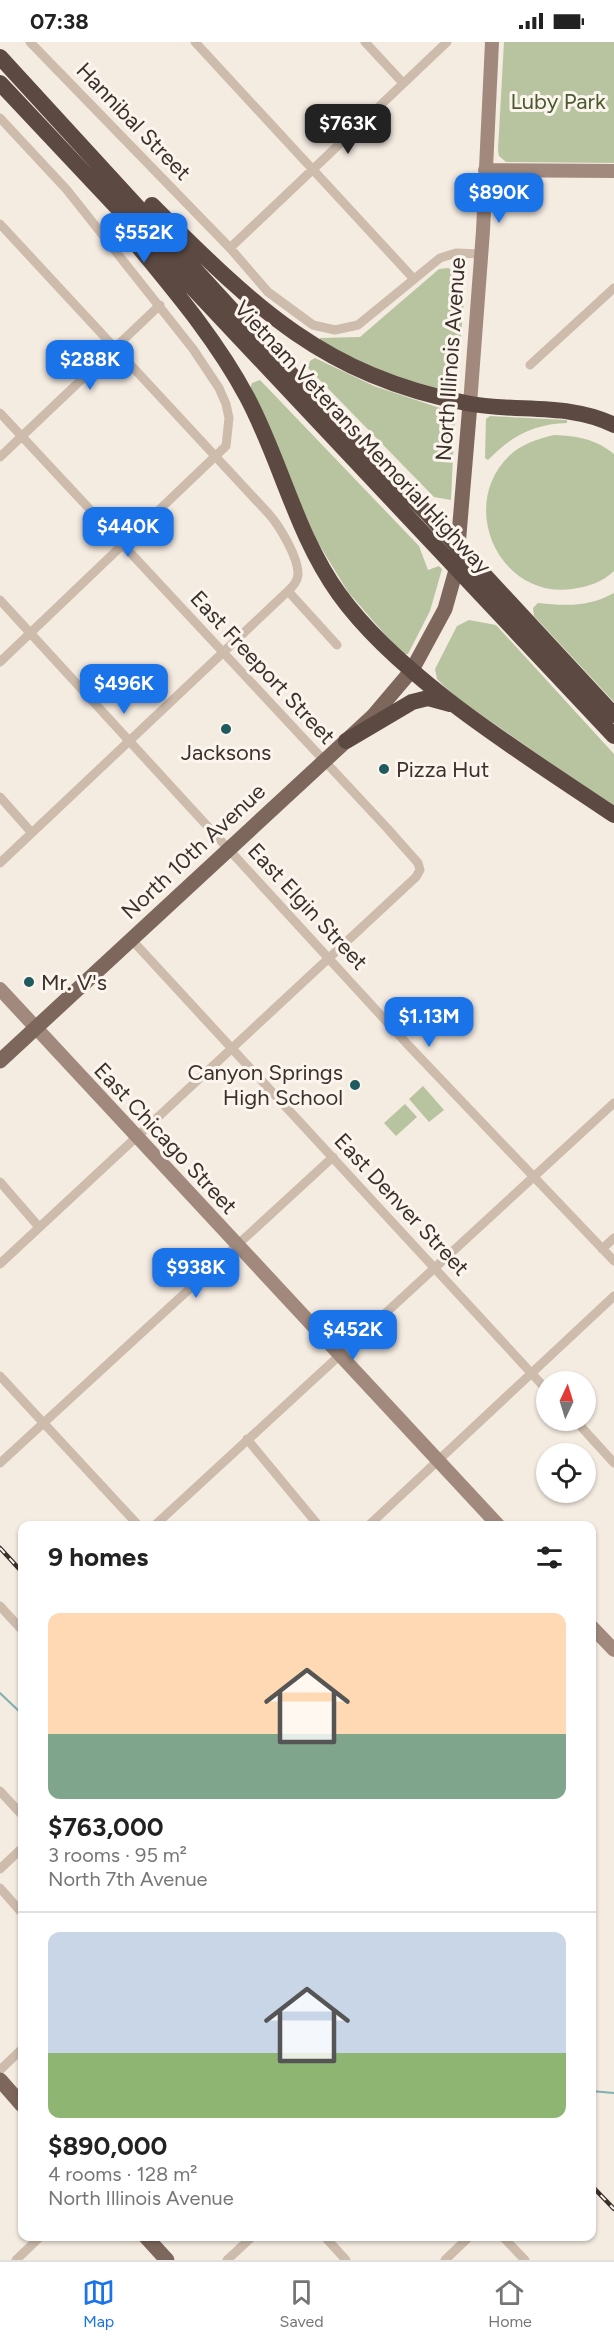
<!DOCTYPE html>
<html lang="en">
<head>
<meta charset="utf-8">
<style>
  :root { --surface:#fff; --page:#f6f6f6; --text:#222; --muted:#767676; --line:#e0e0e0; --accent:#1a73e8 }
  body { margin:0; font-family:Figtree,sans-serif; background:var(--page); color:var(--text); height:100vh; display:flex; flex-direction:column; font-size:22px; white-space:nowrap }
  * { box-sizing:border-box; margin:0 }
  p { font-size:20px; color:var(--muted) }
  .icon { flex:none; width:33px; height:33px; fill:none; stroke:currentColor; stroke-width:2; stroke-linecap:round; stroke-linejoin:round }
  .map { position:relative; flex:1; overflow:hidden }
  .sheet { position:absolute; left:18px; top:1479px; width:578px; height:720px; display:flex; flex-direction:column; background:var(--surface); border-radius:12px; box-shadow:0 2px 4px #0004 }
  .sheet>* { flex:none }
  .needle { width:39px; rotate:4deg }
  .controls { position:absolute; left:536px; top:1329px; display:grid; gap:12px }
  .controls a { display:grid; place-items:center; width:60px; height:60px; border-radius:50%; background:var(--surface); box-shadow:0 2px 4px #0004; font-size:30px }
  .price { position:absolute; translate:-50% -51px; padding:0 14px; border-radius:12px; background:var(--accent); color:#fff; font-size:20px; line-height:39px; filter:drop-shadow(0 2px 3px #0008) }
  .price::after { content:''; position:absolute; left:50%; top:36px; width:18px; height:14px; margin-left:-9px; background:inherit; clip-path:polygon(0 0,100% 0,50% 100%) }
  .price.current { background:#222; color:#fff }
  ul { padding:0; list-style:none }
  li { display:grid; align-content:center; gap:12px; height:318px; padding:0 30px }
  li+li { border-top:2px solid var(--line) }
  li span { display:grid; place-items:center; height:186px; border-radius:12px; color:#555 }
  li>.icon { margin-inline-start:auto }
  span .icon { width:108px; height:108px; fill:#fffc; stroke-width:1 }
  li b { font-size:26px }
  h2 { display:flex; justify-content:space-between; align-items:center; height:72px; padding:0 30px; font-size:26px }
  .status { display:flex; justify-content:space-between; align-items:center; height:42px; padding:0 30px; background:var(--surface); direction:ltr }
  .status svg { height:16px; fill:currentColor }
  .tabs { display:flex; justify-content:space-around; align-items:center; height:84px; border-top:2px solid var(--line); background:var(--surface); font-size:16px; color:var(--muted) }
  .tabs a { display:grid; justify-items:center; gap:3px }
  .tabs .current { color:var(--accent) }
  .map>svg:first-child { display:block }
  .green { fill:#b8c4a0 }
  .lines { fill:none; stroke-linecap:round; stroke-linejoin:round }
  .stream { stroke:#7fb0b2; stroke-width:2 }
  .street { stroke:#cdbbac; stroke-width:9 }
  .secondary { stroke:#a18a7d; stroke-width:14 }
  .primary { stroke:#7d675c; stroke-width:15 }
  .highway { stroke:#5c4a42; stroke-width:16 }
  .rail-casing { stroke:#3b302b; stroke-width:4.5 }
  .rail { stroke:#fbf5ee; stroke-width:2; stroke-dasharray:7; stroke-linecap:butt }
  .poi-dot { fill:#1f5a5e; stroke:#fbf5ee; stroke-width:2 }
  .labels { text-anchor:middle; stroke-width:6; stroke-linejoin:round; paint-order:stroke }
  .park-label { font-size:22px; fill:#4a5a2e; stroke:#fbf5ee }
  .street-label { font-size:22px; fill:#3b302b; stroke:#fbf5ee }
  .poi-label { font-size:22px; fill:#3b302b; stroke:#fbf5ee; text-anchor:start }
</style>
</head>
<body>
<div class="status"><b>07:38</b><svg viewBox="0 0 49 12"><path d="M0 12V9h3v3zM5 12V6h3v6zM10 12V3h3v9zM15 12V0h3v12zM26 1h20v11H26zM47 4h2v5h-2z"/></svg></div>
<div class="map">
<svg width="614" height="2218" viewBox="0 0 614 2218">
  <rect width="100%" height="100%" fill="#f4ebe1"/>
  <!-- green -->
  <path class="green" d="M504,0H614V121L506,120L499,114L498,108Z
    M448,226C458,229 463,232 465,243L457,345L453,350L379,331L319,301L320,296L360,295L439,227Z
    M315,316L374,344L455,371L451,458L434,455L308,326L310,319Z
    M260,338L419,504L428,528L439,524L442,527L430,569L408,612H402L348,550L317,499L250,347L252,341Z
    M490,374L567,378V381C534,382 511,394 488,418L485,416L486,377Z
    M554,393C577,394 596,397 614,412V529C603,540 587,545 572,547C500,557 457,465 509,414C521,402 538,397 554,393Z
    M614,551V660L534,574L533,566L538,561C566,564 589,565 614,551Z
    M469,578L496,583L614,712V765L453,653L437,637L435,627L457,584Z
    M423,1044L444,1068L429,1080L409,1057Z
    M405,1062L417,1075L396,1094L384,1081Z"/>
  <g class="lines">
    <!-- stream -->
    <path class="stream" d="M0,1651L22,1672
      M591,2049L614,2051"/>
    <!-- street -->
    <path class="street" d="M30,0L230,206L268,250L313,283L335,288L358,283L440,216L456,211L481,212
      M195,0L413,236
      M365,0L403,41
      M0,76L67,148L193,307L219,346L226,362L229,376L226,404L0,620
      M0,182L268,471C279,483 299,516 298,533C297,540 293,544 288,549L0,821
      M230,206L447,0
      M530,323L614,246
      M0,371L387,786L418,821L420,828L416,835L0,1222
      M0,415L160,263
      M288,549L337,603
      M0,558L409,1004L614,1219
      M0,755L32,791
      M131,897L546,1347
      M0,1140L39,1185
      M602,1207L614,1196
      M0,1334L139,1484
      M575,1378L614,1421
      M247,1397L319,1484
      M0,1421L333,1115
      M154,1484L614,1061
      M368,1484L614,1254
      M0,1564L22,1588
      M0,1749L22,1773
      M0,1827L22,1806
      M0,1846L22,1871
      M0,2028L22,2007
      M324,2194L346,2218
      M502,2194L525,2218
      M16,2218L41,2194
      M227,2218L253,2194
      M445,2218L470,2194"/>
    <!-- secondary -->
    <path class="secondary" d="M485,128L614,129
      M470,362L483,189L492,0
      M0,947L499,1484
      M591,1584L614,1608"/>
    <!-- primary -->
    <path class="primary" d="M0,1019L373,674L412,628L445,567L456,528L470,362
      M0,2038L22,2063
      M145,2194L167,2218"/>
    <!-- highway -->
    <path class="highway" d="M0,15L310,353L426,470L614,673
      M0,41L614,694
      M152,163C252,262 321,333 466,361C515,371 569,360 614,383
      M123,186C167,240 214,293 247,355C281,419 296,492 339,552C400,637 527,714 614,773
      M346,699L412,660L428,656L450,662"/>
    <!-- rail casing -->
    <g class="rail-casing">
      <path id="rail" d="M0,1506L22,1530
        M591,2143L614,2167"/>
    </g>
    <!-- rail -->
    <use href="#rail" class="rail"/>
  </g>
  <!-- markers -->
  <g class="poi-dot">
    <circle cx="226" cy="687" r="6"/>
    <circle cx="384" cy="727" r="6"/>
    <circle cx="29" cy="940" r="6"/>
    <circle cx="355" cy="1043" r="6"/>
  </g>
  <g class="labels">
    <!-- park labels -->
    <g class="park-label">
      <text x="558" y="67">Luby Park</text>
    </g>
    <!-- street labels -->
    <g class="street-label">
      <text transform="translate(134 79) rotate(46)" y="8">Hannibal Street</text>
      <text transform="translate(450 317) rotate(-86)" y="8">North Illinois Avenue</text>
      <text transform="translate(363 395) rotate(47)" y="8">Vietnam Veterans Memorial Highway</text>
      <text transform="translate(263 625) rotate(47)" y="8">East Freeport Street</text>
      <text transform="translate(193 809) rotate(-43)" y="8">North 10th Avenue</text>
      <text transform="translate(308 864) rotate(47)" y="8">East Elgin Street</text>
      <text transform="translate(166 1096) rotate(47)" y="8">East Chicago Street</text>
      <text transform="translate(402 1162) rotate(47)" y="8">East Denver Street</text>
    </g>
    <!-- poi labels -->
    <g class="poi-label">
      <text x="226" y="718" text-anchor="middle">Jacksons</text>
      <text x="396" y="735">Pizza Hut</text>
      <text x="41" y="948">Mr. V's</text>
      <text x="343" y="1038" text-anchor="end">Canyon Springs<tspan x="343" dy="25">High School</tspan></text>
    </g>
  </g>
</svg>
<div class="controls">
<a><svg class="needle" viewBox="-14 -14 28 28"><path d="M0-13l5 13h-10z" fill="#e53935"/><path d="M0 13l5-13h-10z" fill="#767676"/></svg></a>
<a><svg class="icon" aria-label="locate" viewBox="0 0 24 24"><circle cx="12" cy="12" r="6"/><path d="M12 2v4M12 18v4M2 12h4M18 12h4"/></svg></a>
</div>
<b class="price current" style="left:348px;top:113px">$763K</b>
<b class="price" style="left:499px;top:182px">$890K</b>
<b class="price" style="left:144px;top:222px">$552K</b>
<b class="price" style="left:90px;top:349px">$288K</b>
<b class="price" style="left:128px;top:516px">$440K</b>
<b class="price" style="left:124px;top:673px">$496K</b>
<b class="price" style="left:429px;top:1006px">$1.13M</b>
<b class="price" style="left:196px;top:1257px">$938K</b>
<b class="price" style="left:353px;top:1319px">$452K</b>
<section class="sheet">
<h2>9 homes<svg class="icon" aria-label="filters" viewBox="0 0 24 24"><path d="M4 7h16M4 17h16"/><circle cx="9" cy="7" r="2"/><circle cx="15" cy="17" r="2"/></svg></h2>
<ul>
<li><span style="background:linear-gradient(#ffd9b3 65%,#7fa58c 0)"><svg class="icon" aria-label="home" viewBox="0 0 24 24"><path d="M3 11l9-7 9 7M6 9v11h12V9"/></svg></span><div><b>$763,000</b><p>3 rooms · 95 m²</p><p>North 7th Avenue</p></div></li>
<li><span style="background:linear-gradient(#c9d6e8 65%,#8fb573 0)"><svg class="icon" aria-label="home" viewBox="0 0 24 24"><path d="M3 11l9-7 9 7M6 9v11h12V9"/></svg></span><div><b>$890,000</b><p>4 rooms · 128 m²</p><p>North Illinois Avenue</p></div></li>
</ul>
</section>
</div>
<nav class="tabs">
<a class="current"><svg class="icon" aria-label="map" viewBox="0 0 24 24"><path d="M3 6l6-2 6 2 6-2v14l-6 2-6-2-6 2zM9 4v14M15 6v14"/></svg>Map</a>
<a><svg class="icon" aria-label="saved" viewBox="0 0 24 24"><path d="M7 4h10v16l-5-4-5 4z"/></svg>Saved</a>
<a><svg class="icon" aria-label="home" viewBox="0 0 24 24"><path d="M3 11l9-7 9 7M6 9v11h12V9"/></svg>Home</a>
</nav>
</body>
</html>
